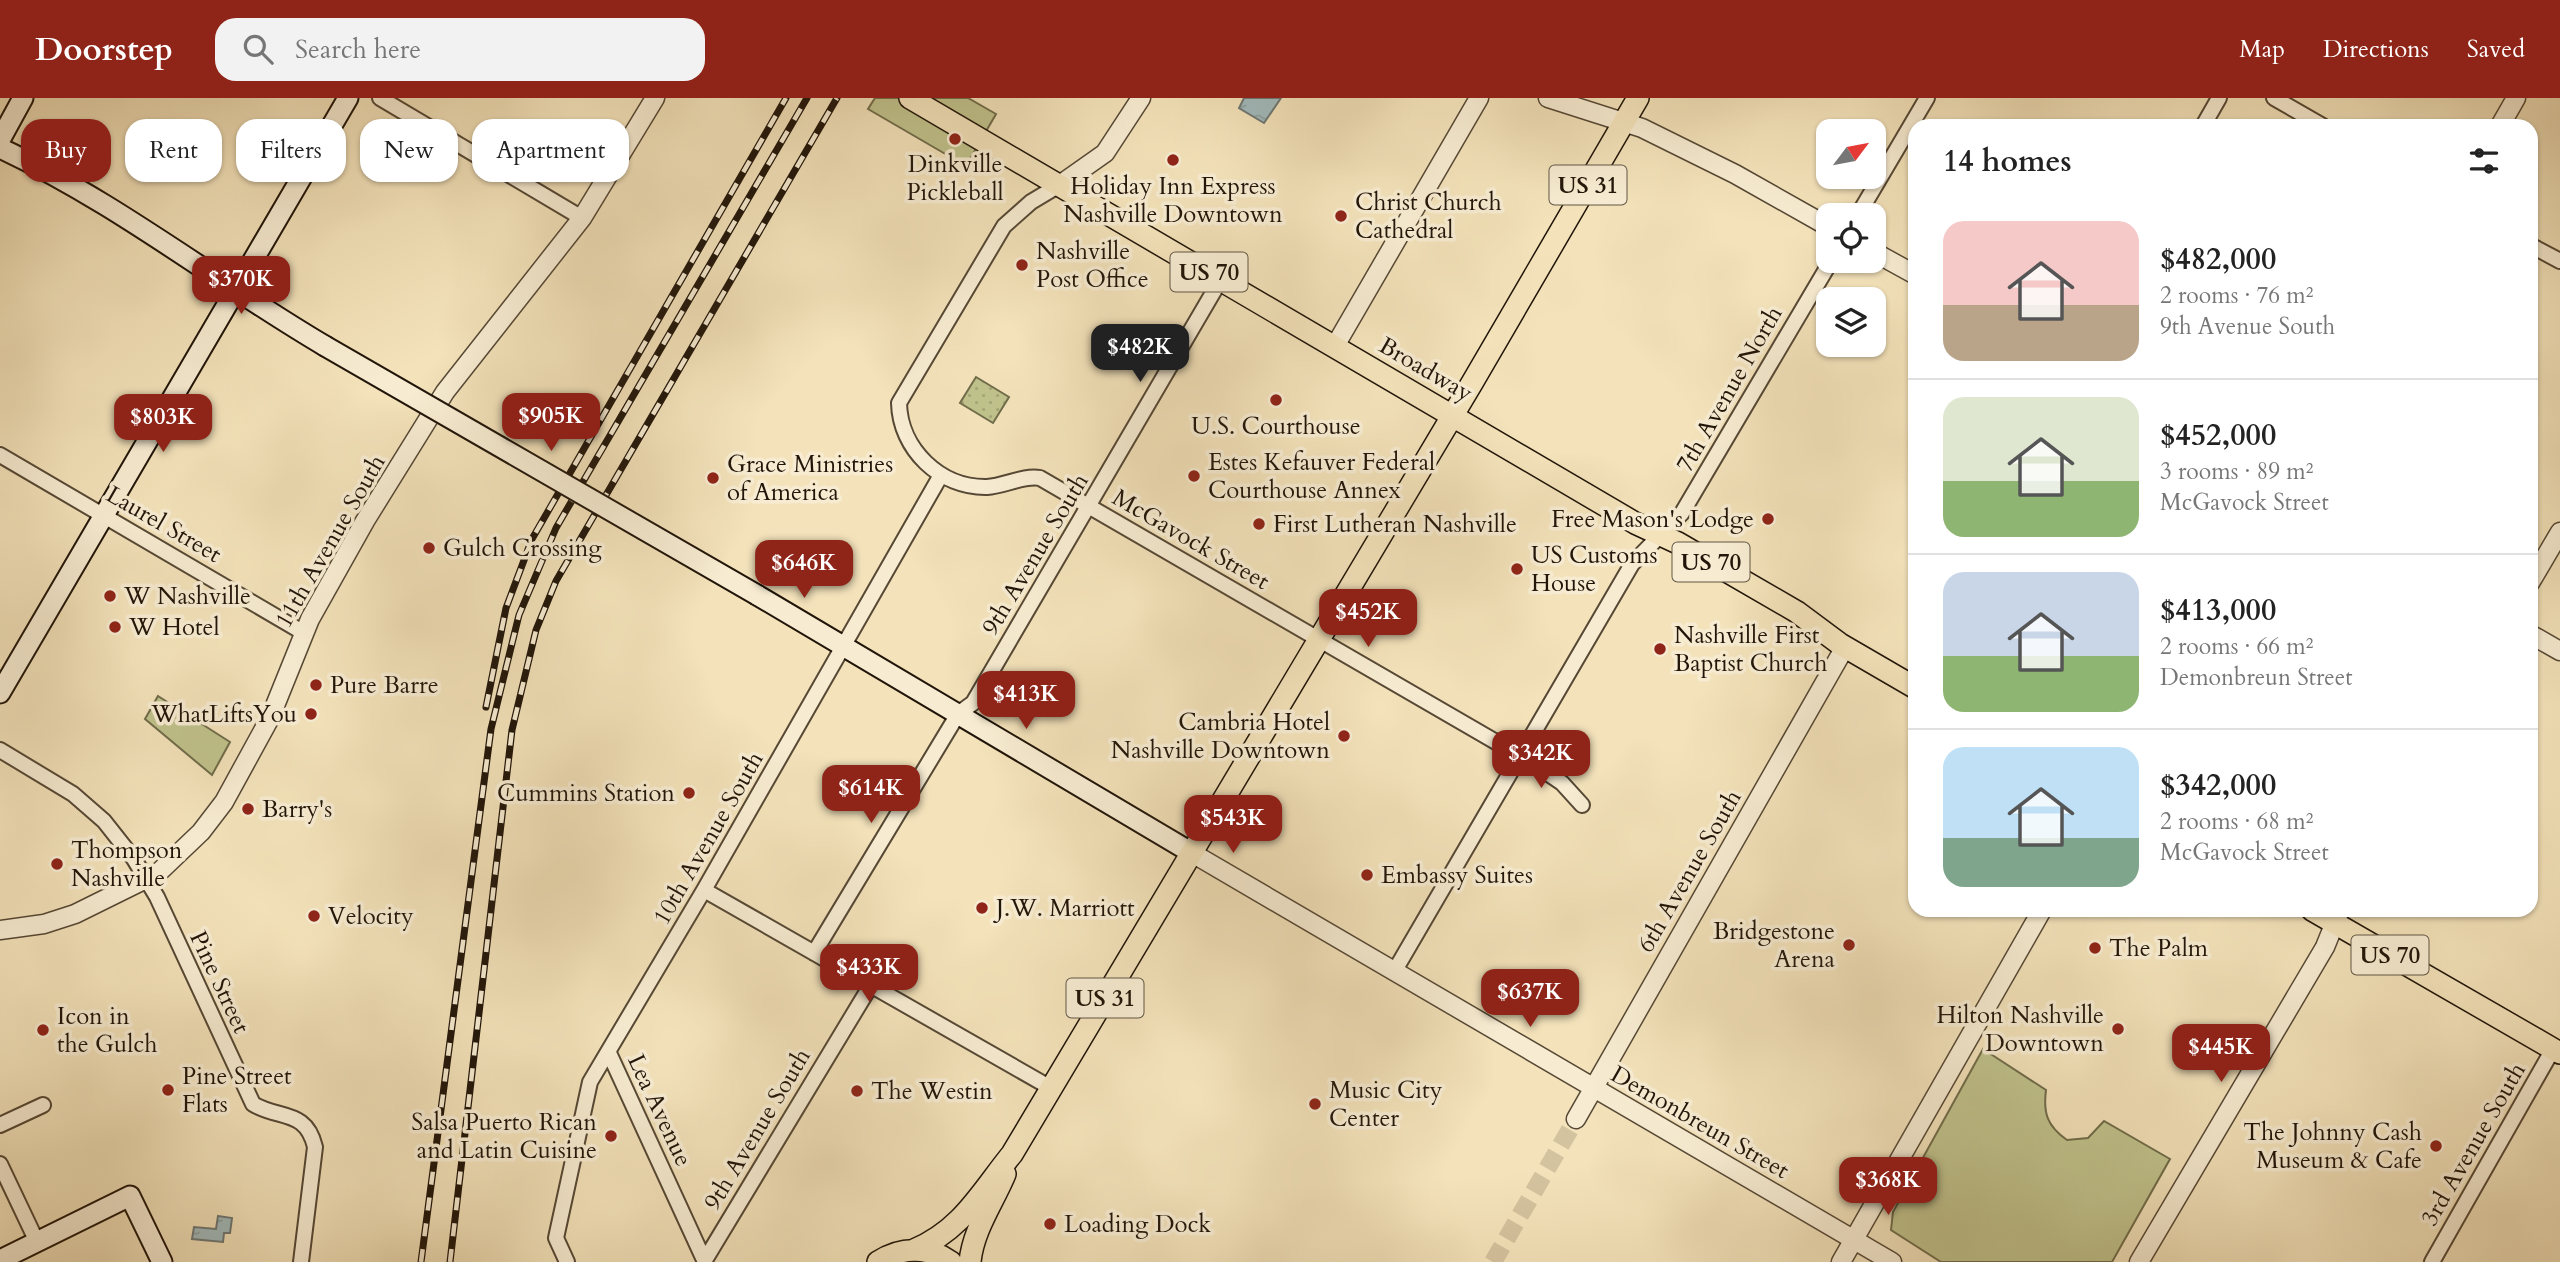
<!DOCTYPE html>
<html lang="en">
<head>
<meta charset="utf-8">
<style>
  :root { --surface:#fff; --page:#f2f2f2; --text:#222; --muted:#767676; --line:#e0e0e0; --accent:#8f2418 }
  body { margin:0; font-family:Cardo,serif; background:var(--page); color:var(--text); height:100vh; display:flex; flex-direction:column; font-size:26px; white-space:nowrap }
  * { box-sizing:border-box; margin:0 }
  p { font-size:23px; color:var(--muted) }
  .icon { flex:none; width:38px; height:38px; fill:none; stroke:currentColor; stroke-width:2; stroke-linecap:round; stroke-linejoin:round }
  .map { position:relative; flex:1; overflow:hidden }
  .panel { position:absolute; left:1908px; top:21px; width:630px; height:798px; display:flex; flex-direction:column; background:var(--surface); border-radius:21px; box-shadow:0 2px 5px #0004 }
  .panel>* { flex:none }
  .banner { position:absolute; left:21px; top:21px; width:665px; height:63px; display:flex; gap:14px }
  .needle { width:46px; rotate:58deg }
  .tools { position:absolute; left:1816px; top:21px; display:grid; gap:14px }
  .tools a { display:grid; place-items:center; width:70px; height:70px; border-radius:14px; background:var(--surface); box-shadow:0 2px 5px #0004; font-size:35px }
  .price { position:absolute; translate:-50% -60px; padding:0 16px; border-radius:14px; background:var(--accent); color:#fff; font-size:23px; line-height:46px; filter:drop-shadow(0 2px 4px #0008) }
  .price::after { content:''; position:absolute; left:50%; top:42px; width:21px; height:16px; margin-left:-10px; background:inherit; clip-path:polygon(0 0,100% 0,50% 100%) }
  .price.active { background:#222; color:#fff }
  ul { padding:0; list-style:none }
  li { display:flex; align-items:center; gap:21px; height:175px; padding:0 35px }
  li+li { border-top:2px solid var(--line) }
  li span { display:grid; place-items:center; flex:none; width:196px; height:140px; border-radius:21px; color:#555 }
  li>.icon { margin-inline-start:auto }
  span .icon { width:84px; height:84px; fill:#fffc; stroke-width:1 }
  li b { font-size:30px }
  h2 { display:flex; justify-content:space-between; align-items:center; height:84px; padding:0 35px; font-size:30px }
  .chip { padding:0 24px; border-radius:21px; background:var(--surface); box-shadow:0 2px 5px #0004; font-size:24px; line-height:63px }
  .chip.active { background:var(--accent); color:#fff }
  header { display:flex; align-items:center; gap:42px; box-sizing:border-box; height:98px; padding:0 35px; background:var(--accent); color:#fff }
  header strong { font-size:33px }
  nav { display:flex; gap:38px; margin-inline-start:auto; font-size:24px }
  .search { width:490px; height:63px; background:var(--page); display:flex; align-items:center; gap:18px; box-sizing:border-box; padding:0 24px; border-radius:21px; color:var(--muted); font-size:26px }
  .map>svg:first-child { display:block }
  .grass { fill:url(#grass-dots); stroke:#706c4a; stroke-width:2 }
  .green { fill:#c0c28c; stroke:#706c4a; stroke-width:2 }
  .water { fill:url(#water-ripples); stroke:#6e7874; stroke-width:2 }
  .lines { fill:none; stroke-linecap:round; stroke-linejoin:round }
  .tertiary-tunnel { stroke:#d4c39f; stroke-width:18; stroke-dasharray:18 9; stroke-linecap:butt }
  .minor-casing { stroke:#564835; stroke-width:18 }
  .tertiary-casing { stroke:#564835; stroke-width:21 }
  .secondary-casing { stroke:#211509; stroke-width:23 }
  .primary-casing { stroke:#211509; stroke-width:24 }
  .minor { stroke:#f7ecd2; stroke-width:14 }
  .tertiary { stroke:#f7ecd2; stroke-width:18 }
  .secondary { stroke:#f7ecd2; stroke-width:19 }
  .primary { stroke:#f3e2ba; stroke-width:21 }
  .rail-casing { stroke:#211509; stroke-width:7 }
  .rail { stroke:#f7ecd2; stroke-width:4.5; stroke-dasharray:13; stroke-linecap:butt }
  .secondary-bridge-casing { stroke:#211509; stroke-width:23; stroke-linecap:butt }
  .secondary-bridge { stroke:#f7ecd2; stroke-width:19 }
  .poi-dot { fill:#8f2418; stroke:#f7ecd2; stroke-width:2.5 }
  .labels { text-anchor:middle; stroke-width:7; stroke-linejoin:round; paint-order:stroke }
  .shield { fill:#f7ecd2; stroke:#615645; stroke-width:2 }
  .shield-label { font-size:23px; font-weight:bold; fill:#211509 }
  .poi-label { font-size:24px; fill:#211509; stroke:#f7ecd2; text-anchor:start }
  .street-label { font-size:24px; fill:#211509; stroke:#f7ecd2 }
</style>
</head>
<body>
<header>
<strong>Doorstep</strong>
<div class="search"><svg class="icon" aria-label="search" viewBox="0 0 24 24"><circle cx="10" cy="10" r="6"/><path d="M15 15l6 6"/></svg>Search here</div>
<nav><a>Map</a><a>Directions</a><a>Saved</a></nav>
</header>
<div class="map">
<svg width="2560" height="1164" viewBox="0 0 2560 1164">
  <defs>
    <pattern id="grass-dots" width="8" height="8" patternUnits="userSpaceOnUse" patternTransform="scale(1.75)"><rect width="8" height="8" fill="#c0c28c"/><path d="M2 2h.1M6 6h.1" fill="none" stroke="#a5a677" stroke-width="1.8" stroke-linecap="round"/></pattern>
    <pattern id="water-ripples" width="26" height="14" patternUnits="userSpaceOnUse" patternTransform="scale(1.75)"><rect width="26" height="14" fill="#a1babc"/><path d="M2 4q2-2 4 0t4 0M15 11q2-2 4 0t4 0" fill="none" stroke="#8a9fa0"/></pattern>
  </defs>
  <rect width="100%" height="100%" fill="#f3e2ba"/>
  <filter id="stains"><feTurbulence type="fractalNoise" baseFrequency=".00286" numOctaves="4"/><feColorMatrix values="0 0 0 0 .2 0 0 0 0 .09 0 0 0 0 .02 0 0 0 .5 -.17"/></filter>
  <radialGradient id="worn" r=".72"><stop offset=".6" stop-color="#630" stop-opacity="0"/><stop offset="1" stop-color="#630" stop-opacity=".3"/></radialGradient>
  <!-- grass -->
  <path class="grass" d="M976,279L1009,299L993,325L960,305Z"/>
  <!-- green -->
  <path class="green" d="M875,0H968L996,16L966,68L868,11Z
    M158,598L230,644L212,677L145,621Z
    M1983,951L2046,992C2043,1015 2047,1028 2067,1042L2088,1040L2104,1023L2170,1061L2112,1164H1941L1891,1132L1893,1114Z"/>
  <!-- water -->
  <path class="water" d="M1244,0H1281L1264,25L1239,10Z
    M218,1118L232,1120L230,1135H224L223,1144L192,1141L194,1129L216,1131Z"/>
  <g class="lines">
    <!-- tertiary-tunnel -->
    <path class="tertiary-tunnel" d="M1493,1164L1576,1021"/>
    <!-- minor casing -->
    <g class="minor-casing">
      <path id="minor" d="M380,0L582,120
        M2274,0L2323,28
        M2203,28L2219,0
        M1061,86L1031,104L1004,128L899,305C900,351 940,390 987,389C1005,388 1023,377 1040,380L1534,666L1562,685L1582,707
        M1858,117L1927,0
        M2530,147L2560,163
        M0,357L304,535
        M0,652L73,696L104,723L134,761L157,799L253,1006C280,1022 306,1011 315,1049L301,1164
        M704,792L1051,990
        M814,855L958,616L973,605L1221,181
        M1394,874L1632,466L1682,415L1831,163
        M609,955L705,1164
        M0,1027L43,1007
        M0,1066L37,1144
        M705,1162L871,887
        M567,1164L556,1140L590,984L704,792L941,377
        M2432,1164L2553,951"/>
    </g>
    <!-- tertiary casing -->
    <g class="tertiary-casing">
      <path id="tertiary" d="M1548,0L1642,30L1735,76L1829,129
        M2500,28L2516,0
        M1061,86L1105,55L1141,0
        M1874,154L1914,176
        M1335,248L1479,0
        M2530,485L2560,434
        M2530,536L2560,553
        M1192,755L1892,1164
        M0,832L44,826L75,816L158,775L201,734L224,704L270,620L310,521L365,423L445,294L582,120L655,0
        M1576,1021L1845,549
        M1841,1164L2042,812
        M2139,1164L2325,849L2340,812"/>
    </g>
    <!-- secondary casing -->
    <g class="secondary-casing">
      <path id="secondary" d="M0,42L23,0
        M0,50C116,104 216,184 325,248
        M757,497L1192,755
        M0,595L348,0
        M0,1162L130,1098L162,1164"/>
    </g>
    <!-- primary casing -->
    <g class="primary-casing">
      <path id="primary" d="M910,0L1635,425L1678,445L1797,514L1840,546L1914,589
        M2312,812L2560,955
        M914,1152C962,1132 981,1094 1012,1056L1472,285L1638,0
        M878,1164C900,1149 928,1148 951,1164
        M970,1164C973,1132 993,1105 1005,1076"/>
    </g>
    <!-- minor -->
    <use href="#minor" class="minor"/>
    <!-- tertiary -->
    <use href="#tertiary" class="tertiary"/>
    <!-- secondary -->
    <use href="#secondary" class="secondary"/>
    <!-- primary -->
    <use href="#primary" class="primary"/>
    <!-- rail casing -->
    <g class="rail-casing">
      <path id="rail" d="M486,609L506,510L532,441L786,0
        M421,1164L491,631L519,517L556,430L807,0
        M450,1164L512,632L536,532L556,483L837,0"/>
    </g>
    <!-- rail -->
    <use href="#rail" class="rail"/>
    <!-- secondary-bridge casing -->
    <g class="secondary-bridge-casing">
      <path id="secondary-bridge" d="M325,248L757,497"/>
    </g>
    <!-- secondary-bridge -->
    <use href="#secondary-bridge" class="secondary-bridge"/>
  </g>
  <!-- markers -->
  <g class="poi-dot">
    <circle cx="955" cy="41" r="7"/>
    <circle cx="1173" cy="62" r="7"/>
    <circle cx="1341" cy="118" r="7"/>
    <circle cx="1022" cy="167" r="7"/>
    <circle cx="1276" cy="302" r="7"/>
    <circle cx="1194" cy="378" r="7"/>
    <circle cx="713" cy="380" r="7"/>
    <circle cx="1768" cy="421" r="7"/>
    <circle cx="1259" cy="426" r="7"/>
    <circle cx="429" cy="450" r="7"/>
    <circle cx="1517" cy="471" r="7"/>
    <circle cx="110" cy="498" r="7"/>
    <circle cx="115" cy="529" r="7"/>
    <circle cx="1660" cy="551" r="7"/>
    <circle cx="316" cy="587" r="7"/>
    <circle cx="311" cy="616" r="7"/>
    <circle cx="1344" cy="638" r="7"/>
    <circle cx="689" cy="695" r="7"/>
    <circle cx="248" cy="711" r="7"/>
    <circle cx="57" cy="766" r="7"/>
    <circle cx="1367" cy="777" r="7"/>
    <circle cx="982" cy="810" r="7"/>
    <circle cx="314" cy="818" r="7"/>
    <circle cx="1849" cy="847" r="7"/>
    <circle cx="2095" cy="850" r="7"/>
    <circle cx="2118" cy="931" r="7"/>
    <circle cx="43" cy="932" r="7"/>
    <circle cx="168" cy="992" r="7"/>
    <circle cx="857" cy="993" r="7"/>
    <circle cx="1315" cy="1006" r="7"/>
    <circle cx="611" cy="1038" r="7"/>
    <circle cx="2436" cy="1048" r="7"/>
    <circle cx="1050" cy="1126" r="7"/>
  </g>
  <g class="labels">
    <!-- shield labels -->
    <g class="shield">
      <rect x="1549.5" y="67.5" width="77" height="39" rx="5"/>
      <rect x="1170.5" y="154.5" width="77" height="39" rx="5"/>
      <rect x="1672.5" y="444.5" width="77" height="39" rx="5"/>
      <rect x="2351.5" y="837.5" width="77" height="39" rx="5"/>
      <rect x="1066.5" y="880.5" width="77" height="39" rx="5"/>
    </g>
    <g class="shield-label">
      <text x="1588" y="95">US 31</text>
      <text x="1209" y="182">US 70</text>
      <text x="1711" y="472">US 70</text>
      <text x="2390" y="865">US 70</text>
      <text x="1105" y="908">US 31</text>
    </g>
    <!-- poi labels -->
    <g class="poi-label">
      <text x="955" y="74" text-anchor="middle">Dinkville<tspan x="955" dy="28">Pickleball</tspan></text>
      <text x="1173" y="96" text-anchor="middle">Holiday Inn Express<tspan x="1173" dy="28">Nashville Downtown</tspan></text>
      <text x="1355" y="112">Christ Church<tspan x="1355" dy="28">Cathedral</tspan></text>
      <text x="1036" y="161">Nashville<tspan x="1036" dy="28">Post Office</tspan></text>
      <text x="1276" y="336" text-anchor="middle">U.S. Courthouse</text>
      <text x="1208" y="372">Estes Kefauver Federal<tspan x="1208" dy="28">Courthouse Annex</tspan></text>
      <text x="727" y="374">Grace Ministries<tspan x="727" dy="28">of America</tspan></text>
      <text x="1754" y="429" text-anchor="end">Free Mason's Lodge</text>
      <text x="1273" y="434">First Lutheran Nashville</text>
      <text x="443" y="458">Gulch Crossing</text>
      <text x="1531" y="465">US Customs<tspan x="1531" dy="28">House</tspan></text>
      <text x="124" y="506">W Nashville</text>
      <text x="129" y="537">W Hotel</text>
      <text x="1674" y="545">Nashville First<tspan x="1674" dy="28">Baptist Church</tspan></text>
      <text x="330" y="595">Pure Barre</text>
      <text x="297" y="624" text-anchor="end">WhatLiftsYou</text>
      <text x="1330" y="632" text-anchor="end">Cambria Hotel<tspan x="1330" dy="28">Nashville Downtown</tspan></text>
      <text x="675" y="703" text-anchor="end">Cummins Station</text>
      <text x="262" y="719">Barry's</text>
      <text x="71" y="760">Thompson<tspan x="71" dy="28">Nashville</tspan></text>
      <text x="1381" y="785">Embassy Suites</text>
      <text x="996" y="818">J.W. Marriott</text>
      <text x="328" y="826">Velocity</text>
      <text x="1835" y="841" text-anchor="end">Bridgestone<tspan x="1835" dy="28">Arena</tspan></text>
      <text x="2109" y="858">The Palm</text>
      <text x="2104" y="925" text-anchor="end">Hilton Nashville<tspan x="2104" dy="28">Downtown</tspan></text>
      <text x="57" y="926">Icon in<tspan x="57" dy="28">the Gulch</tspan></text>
      <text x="182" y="986">Pine Street<tspan x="182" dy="28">Flats</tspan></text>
      <text x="1329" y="1000">Music City<tspan x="1329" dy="28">Center</tspan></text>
      <text x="871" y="1001">The Westin</text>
      <text x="597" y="1032" text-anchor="end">Salsa Puerto Rican<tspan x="597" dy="28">and Latin Cuisine</tspan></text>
      <text x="2422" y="1042" text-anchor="end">The Johnny Cash<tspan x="2422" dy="28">Museum &amp; Cafe</tspan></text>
      <text x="1064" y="1134">Loading Dock</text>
    </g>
    <!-- street labels -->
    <g class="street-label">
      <text transform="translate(1426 271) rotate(30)" y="8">Broadway</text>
      <text transform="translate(1729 291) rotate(-60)" y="8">7th Avenue North</text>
      <text transform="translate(164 426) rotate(30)" y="8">Laurel Street</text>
      <text transform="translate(1191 441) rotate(30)" y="8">McGavock Street</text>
      <text transform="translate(330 443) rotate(-60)" y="8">11th Avenue South</text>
      <text transform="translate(1035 456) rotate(-59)" y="8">9th Avenue South</text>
      <text transform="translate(708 740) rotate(-60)" y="8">10th Avenue South</text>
      <text transform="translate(1689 773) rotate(-60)" y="8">6th Avenue South</text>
      <text transform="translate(220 884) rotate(65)" y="8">Pine Street</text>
      <text transform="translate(660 1012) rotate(65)" y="8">Lea Avenue</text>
      <text transform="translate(1700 1024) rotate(30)" y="8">Demonbreun Street</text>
      <text transform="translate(757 1031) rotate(-59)" y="8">9th Avenue South</text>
      <text transform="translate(2473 1046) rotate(-60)" y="8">3rd Avenue South</text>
    </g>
  </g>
  <rect width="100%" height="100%" filter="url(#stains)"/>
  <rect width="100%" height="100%" fill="url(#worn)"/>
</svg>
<div class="tools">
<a><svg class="needle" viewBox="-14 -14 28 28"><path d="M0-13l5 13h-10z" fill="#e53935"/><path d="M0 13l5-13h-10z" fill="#767676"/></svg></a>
<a><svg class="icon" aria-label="locate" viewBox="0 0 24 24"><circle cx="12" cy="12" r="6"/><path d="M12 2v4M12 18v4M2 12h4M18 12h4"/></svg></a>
<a><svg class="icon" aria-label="layers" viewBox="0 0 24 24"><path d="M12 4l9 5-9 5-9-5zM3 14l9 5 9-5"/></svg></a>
</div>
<b class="price" style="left:241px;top:218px">$370K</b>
<b class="price active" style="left:1140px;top:286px">$482K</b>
<b class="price" style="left:551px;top:355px">$905K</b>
<b class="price" style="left:163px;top:356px">$803K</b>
<b class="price" style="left:804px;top:502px">$646K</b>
<b class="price" style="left:1368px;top:551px">$452K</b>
<b class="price" style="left:1026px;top:633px">$413K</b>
<b class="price" style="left:1541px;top:692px">$342K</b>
<b class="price" style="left:871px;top:727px">$614K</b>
<b class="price" style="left:1233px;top:757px">$543K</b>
<b class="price" style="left:869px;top:906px">$433K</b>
<b class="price" style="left:1530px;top:931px">$637K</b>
<b class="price" style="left:2221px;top:986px">$445K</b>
<b class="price" style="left:1888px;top:1119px">$368K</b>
<div class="banner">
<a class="chip active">Buy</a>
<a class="chip">Rent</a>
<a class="chip">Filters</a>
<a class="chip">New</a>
<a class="chip">Apartment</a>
</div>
<section class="panel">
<h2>14 homes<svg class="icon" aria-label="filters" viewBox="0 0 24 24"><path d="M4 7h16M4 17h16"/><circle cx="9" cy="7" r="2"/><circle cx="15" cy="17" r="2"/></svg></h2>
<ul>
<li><span style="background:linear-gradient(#f6c9c9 60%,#b9a48a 0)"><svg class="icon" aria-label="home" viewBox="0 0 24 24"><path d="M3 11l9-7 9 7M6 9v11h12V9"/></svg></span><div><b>$482,000</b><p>2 rooms · 76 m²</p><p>9th Avenue South</p></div></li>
<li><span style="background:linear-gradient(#dfe7d0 60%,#8fb573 0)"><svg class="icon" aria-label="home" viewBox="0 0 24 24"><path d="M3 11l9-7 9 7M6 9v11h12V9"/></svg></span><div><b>$452,000</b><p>3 rooms · 89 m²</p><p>McGavock Street</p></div></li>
<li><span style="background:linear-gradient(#c9d6e8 60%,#8fb573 0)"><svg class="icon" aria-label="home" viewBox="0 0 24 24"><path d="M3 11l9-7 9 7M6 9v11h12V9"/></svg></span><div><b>$413,000</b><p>2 rooms · 66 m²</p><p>Demonbreun Street</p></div></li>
<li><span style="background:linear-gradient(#bfe0f5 65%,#7fa58c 0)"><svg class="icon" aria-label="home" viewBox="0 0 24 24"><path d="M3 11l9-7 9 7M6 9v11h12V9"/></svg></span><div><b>$342,000</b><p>2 rooms · 68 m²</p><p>McGavock Street</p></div></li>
</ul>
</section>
</div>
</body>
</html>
